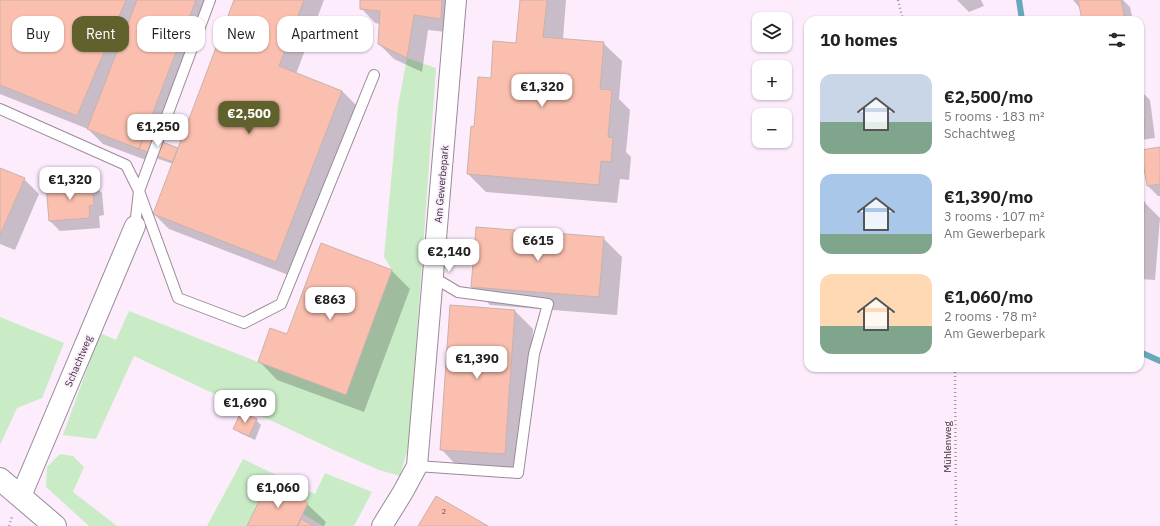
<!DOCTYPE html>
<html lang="en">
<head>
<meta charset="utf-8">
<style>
  :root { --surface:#fff; --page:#f2f2f2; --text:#222; --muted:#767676; --accent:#61612e }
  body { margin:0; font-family:"IBM Plex Sans",sans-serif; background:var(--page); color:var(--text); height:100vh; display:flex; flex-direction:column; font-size:15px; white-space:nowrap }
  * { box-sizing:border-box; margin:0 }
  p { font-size:13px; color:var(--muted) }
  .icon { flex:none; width:22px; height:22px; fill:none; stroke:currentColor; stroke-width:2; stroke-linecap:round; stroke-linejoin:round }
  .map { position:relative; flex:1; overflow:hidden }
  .drawer { position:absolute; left:804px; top:16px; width:340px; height:356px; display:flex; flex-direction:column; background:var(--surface); border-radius:12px; box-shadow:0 1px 3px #0004 }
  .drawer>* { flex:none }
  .hud { position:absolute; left:12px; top:16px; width:380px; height:36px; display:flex; gap:8px }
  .tools { position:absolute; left:752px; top:12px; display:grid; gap:8px }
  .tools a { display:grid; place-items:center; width:40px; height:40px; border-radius:8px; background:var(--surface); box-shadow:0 1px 3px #0004; font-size:20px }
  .price { position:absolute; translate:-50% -34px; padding:0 9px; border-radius:8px; background:#fff; color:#222; font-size:13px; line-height:26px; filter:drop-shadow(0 1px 2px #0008) }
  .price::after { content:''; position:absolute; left:50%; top:24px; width:12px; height:9px; margin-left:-6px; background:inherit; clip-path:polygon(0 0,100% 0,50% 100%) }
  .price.active { background:var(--accent); color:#fff }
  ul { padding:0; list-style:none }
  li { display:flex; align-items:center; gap:12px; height:100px; padding:0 16px }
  li span { display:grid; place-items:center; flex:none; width:112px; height:80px; border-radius:12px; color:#555 }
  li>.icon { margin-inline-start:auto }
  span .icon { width:48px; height:48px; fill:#fffc; stroke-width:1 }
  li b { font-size:17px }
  h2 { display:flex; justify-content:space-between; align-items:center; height:48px; padding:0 16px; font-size:17px }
  .tag { padding:0 14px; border-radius:12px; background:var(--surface); box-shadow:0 1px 3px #0004; font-size:14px; line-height:36px }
  .tag.active { background:var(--accent); color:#fff }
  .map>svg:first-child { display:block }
  .green { fill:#c9ecc7 }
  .shadow { fill:#0003 }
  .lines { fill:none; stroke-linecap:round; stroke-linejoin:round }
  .stream { stroke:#65a9ba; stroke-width:6 }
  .building { fill:#fbbfaf; stroke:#c9b2ac }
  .service-casing { stroke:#998a99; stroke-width:12 }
  .minor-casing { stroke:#998a99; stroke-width:22 }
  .secondary-casing { stroke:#998a99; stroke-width:24 }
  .path { stroke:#a296a2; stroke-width:2.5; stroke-dasharray:1 3; stroke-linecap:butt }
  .service { stroke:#fff; stroke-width:10 }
  .minor { stroke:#fff; stroke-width:20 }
  .secondary { stroke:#fff; stroke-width:22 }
  .labels { text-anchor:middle; stroke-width:3.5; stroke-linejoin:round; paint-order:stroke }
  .number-label { font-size:8px; fill:#685455 }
  .street-label { font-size:10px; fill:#373037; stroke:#fcecfc }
</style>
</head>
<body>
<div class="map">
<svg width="1160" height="526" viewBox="0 0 1160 526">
  <rect width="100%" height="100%" fill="#fcecfc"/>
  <!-- green -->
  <path class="green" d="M407,58L436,68L409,444L400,476L379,470L336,451L134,356L96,439L63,435L100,333L116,340L129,311L258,362L346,394L392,270L384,257L398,106Z
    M0,317L64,343L42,398L17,408L0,445Z
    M60,454L73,456L84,467L73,492L117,526H89L46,487L47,467Z
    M243,459L315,494L325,473L372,492L354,526H323L303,514L308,503L268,483L247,526H207Z"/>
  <!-- shadow -->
  <path class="shadow" d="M0,0H216L162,143L179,149L235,0H324L296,74L342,91L357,106L291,276L169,229L154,214L173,164L156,158L154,163L103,144L88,129L0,94Z
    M361,0H458L456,33L428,30L422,72L394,59L379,44L380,24L375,23L361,8Z
    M521,0H566L563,39L603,43L622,61L619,99L630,110L626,152L631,157L629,180L620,179L617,203L486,192L468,174L475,128L491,79L517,44Z
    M957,0H981L984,6L969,12Z
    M1073,0H1123L1130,7L1133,20H1083L1081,9Z
    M1140,90L1150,100L1155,138L1141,140L1140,139Z
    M1160,148V196H1158L1148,186Z
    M0,170L24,179L39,194L15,250L0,244Z
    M92,183L102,193L104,215L99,216L100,228L60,231L50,221Z
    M1140,203H1145L1160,218L1155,280L1140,279Z
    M603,238L622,257L617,315L490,305L472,286Z
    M392,271L410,289L364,412L277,380L259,361L288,335Z
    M515,311L533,329L523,472L459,468L441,449Z
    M256,420L261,425L255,440L240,433L235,428Z
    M307,504L326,522L324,526H249Z"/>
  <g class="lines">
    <!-- stream -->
    <path class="stream" d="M1019,0L1022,20
      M1140,352L1160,361"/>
  </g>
  <!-- building -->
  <path class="building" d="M0,0H126L77,116L0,85Z
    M137,0H196L139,149L87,129Z
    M234,0H304L279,66L342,91L276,262L153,214Z
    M360,0H442L441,19L414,15L407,58L378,44L380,11L360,9Z
    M520,0H547L543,37L604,42L600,89L612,90L608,137L613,138L611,162L601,161L599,185L467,174L471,126L474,127L478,77L491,78L493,41L516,43Z
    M1078,0H1121L1125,20H1082Z
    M1140,90L1145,128L1140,129Z
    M144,135L178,148L173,162L139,149Z
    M1160,147V184L1147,186L1141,150Z
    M0,168L25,178L0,235Z
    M92,182L94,205L89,206L90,218L49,221L46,185Z
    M1140,202H1145L1140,265Z
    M476,227L604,237L599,297L471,287Z
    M321,243L392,270L346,395L258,362L270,328L287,334Z
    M450,305L515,310L505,454L440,450Z
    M241,412L257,419L249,436L233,429Z
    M268,483L308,503L297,526H247Z
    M436,496L488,526H418Z
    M301,519L314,526H298Z"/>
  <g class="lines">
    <!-- service casing -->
    <g class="service-casing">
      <path id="service" d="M0,109L126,165L139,191L178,298L244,323L281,304L374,75
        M135,226L139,191L210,0
        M417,466L518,473L534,354L548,304L458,292L433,277"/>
    </g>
    <!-- minor casing -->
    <g class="minor-casing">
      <path id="minor" d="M21,496L135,226
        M382,526L403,492L417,466L456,0"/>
    </g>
    <!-- secondary casing -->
    <g class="secondary-casing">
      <path id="secondary" d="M0,479L55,526"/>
    </g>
    <!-- path -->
    <path class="path" d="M898,0L903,20
      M955,368L956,526
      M9,526L12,517"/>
    <!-- service -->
    <use href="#service" class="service"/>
    <!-- minor -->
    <use href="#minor" class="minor"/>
    <!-- secondary -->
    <use href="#secondary" class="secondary"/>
  </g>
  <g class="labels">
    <!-- number labels -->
    <g class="number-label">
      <text x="444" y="514">2</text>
    </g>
    <!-- street labels -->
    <g class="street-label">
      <text transform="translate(441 184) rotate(-85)" y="4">Am Gewerbepark</text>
      <text transform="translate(78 361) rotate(-67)" y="4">Schachtweg</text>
      <text transform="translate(947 447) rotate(-90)" y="4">Mühlenweg</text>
    </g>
  </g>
</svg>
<div class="tools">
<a><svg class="icon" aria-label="layers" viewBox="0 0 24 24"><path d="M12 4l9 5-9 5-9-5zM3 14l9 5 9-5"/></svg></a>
<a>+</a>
<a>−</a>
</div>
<b class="price" style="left:542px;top:108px">€1,320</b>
<b class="price active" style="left:249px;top:135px">€2,500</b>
<b class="price" style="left:158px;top:148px">€1,250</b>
<b class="price" style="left:70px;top:201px">€1,320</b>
<b class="price" style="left:538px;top:262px">€615</b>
<b class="price" style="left:449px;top:273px">€2,140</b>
<b class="price" style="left:330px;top:321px">€863</b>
<b class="price" style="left:477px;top:380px">€1,390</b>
<b class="price" style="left:245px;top:424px">€1,690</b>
<b class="price" style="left:278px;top:509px">€1,060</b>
<div class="hud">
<a class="tag">Buy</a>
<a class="tag active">Rent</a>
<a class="tag">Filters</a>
<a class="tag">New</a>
<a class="tag">Apartment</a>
</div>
<section class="drawer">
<h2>10 homes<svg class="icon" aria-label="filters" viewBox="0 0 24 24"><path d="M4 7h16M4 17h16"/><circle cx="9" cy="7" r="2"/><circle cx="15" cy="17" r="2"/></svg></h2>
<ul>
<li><span style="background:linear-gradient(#c9d6e8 60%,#7fa58c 0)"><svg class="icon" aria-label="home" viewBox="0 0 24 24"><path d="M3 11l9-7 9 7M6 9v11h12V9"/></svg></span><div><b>€2,500/mo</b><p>5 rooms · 183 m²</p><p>Schachtweg</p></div></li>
<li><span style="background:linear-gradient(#a9c7e8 75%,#7fa58c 0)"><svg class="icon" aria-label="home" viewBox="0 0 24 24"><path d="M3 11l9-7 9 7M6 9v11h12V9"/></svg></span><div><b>€1,390/mo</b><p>3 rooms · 107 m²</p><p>Am Gewerbepark</p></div></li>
<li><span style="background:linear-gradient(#ffd9b3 65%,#7fa58c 0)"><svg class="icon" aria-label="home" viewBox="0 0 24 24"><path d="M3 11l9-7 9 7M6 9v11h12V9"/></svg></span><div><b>€1,060/mo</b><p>2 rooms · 78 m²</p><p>Am Gewerbepark</p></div></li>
</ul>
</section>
</div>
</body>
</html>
